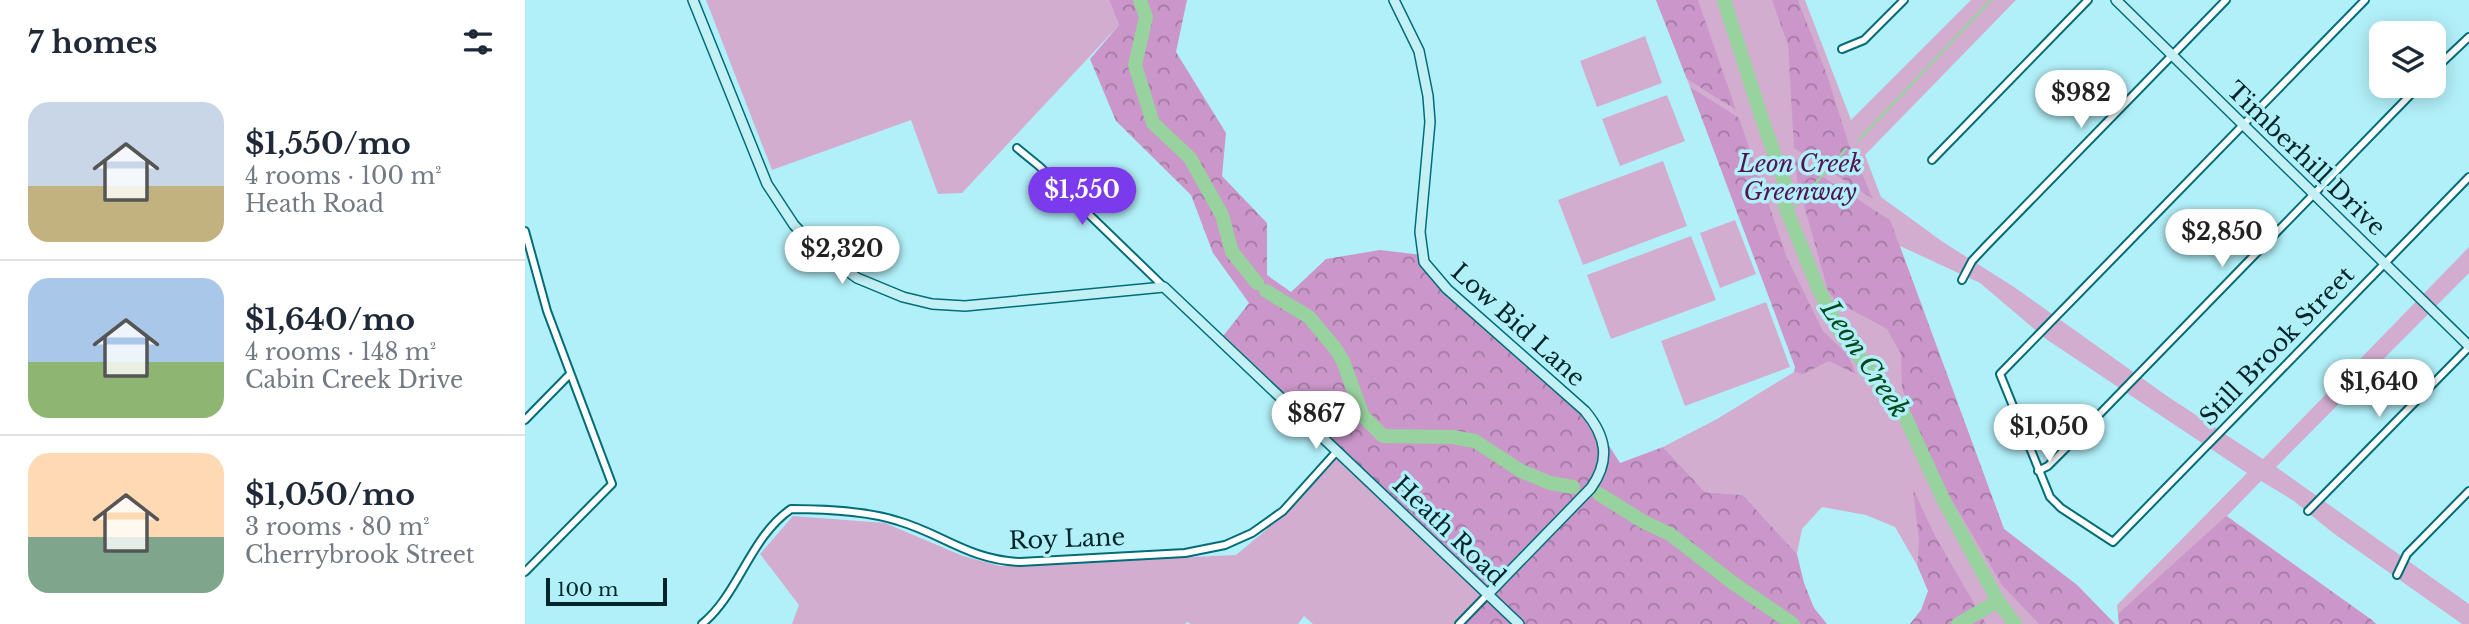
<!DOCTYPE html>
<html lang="en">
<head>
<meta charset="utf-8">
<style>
  :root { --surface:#fff; --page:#f2f2f3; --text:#1f2937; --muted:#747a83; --line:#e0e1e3; --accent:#7c3aed }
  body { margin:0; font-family:"Libre Baskerville",serif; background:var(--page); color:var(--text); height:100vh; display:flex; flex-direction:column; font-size:26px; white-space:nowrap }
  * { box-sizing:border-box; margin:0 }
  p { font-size:23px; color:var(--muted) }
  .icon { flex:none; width:38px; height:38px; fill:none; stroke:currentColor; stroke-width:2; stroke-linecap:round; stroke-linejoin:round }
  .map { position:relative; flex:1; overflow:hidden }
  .sheet { display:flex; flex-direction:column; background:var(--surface); width:525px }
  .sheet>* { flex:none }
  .tools { position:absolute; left:1844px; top:21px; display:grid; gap:14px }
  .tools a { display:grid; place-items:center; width:77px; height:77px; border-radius:14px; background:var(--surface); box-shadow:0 4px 18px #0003; font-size:35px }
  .scale { position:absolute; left:21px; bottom:18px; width:121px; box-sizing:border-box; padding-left:7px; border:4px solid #00252a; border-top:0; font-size:19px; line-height:24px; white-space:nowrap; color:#00252a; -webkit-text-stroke:5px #b2f0f9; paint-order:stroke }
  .price { position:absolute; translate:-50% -60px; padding:0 16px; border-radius:24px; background:#fff; color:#222; font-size:23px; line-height:46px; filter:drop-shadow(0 2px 4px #0008) }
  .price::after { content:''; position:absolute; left:50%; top:42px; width:21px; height:16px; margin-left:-10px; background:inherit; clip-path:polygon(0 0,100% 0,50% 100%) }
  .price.on { background:var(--accent); color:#fff }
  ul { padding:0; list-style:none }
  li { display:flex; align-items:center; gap:21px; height:175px; padding:0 28px }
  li+li { border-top:2px solid var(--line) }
  li span { display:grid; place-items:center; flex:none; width:196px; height:140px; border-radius:21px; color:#555 }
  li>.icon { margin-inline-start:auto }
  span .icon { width:84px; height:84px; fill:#fffc; stroke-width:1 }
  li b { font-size:30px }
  h2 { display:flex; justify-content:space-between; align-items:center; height:84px; padding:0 28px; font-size:30px }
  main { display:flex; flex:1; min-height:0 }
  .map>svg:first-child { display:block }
  .green { fill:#d2add0 }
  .forest { fill:url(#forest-crowns) }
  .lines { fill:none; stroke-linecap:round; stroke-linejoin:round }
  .stream { stroke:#98d29f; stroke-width:2.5 }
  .river { stroke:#98d29f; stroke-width:14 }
  .street-casing { stroke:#006d78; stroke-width:10 }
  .secondary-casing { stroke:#006d78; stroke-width:12 }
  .street { stroke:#fff; stroke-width:6 }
  .secondary { stroke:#c3f0f5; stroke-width:9 }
  .labels { text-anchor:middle; stroke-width:7; stroke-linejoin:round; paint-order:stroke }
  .street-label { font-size:24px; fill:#00252a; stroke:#b2f0f9 }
  .park-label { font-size:24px; font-style:italic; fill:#531453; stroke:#b2f0f9 }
  .water-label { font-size:26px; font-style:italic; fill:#06481a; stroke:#b2f0f9 }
</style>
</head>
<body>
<main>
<section class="sheet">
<h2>7 homes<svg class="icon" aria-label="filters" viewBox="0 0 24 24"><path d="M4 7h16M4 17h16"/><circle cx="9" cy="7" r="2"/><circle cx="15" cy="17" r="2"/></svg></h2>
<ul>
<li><span style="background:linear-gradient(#c9d6e8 60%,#c2b280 0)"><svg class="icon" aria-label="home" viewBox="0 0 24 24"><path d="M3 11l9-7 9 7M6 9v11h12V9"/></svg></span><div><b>$1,550/mo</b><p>4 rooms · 100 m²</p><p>Heath Road</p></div></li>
<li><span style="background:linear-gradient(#a9c7e8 60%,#8fb573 0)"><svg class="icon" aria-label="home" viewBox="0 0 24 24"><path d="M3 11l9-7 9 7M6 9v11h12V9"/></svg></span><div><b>$1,640/mo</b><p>4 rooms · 148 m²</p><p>Cabin Creek Drive</p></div></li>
<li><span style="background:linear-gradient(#ffd9b3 60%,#7fa58c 0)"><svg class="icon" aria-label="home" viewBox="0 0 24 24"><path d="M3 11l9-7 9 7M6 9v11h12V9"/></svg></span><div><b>$1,050/mo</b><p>3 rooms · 80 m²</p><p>Cherrybrook Street</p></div></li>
</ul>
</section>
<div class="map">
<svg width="1944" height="624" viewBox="0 0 1944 624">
  <defs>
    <pattern id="forest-crowns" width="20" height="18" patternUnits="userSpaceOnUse" patternTransform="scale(1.75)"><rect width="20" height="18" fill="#cb96c9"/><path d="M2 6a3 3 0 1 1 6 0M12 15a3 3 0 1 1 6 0" fill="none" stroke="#a27aa3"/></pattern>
  </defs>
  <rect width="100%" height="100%" fill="#b2f0f9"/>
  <!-- green -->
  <path class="green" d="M181,0H584L594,25L437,193L413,194L386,120L247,170Z
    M1131,0H1280L1326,120L1446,0H1491L1340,155L1356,197L1418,242L1489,287L1642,396L1738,459L1944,247V273L1751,467L1944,604V624H1937L1808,533L1769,501L1736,481L1702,516L1851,624H1594L1592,605L1722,473L1521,339L1455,283L1375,246L1479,529L1552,585L1590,624H1405L1410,575L1393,551L1392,565L1370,527L1341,515L1297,507L1277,529L1272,554L1218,495L1180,492L1138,447L1192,419L1269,372L1277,373Z
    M1120,36L1137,83L1072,107L1055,61Z
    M1142,95L1160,141L1095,166L1077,119Z
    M1138,161L1162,226L1058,265L1033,200Z
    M1210,220L1231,274L1195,288L1175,233Z
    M1166,236L1191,300L1086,339L1062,275Z
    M1241,302L1265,367L1160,406L1136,341Z
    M812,451L963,594L934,624H788L779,616L773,624H666L662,622L660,624H267L274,605L235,554L268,516L360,523L438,556L475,566L711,555L741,530Z"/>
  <!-- forest -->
  <path class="forest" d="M584,0H662L651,52L701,133L697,176L742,223V275L766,292L801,259L855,250L897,255L899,262L1068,420L1095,463L1138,447L1180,492L1218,495L1272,554L1279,583L1289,608L1302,624H934L963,595L695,340L724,303L688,253L666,195L591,121L565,59L594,25Z
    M1131,0H1173L1211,110L1162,79Z
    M1247,0H1273L1274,3L1302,75L1323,142L1348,199L1269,148L1263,45Z
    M1165,87L1214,118L1262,258L1298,331L1323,355L1331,374L1304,361L1278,374L1269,372L1270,367Z
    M1270,159L1365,220L1479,529L1552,585L1590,624H1514L1477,585L1425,497L1394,435L1377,388L1376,354L1362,329L1312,302L1303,291L1272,180Z
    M1388,489L1410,536L1461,624H1385L1396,610L1403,591L1392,565L1394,541Z
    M1701,516L1847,620L1851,624H1594L1593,614Z"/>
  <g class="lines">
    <!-- stream -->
    <path class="stream" d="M1334,140L1466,0
      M1263,214L1321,149"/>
    <!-- river -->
    <path class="river" d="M615,0L621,17L610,65L628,123L665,158L697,215L707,252L732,283
      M1199,0L1236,116L1260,184V206L1293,288L1315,332L1379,414L1418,499L1473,601L1490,624
      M741,291L784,317L810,348L818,361L838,416L858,436L927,437L950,441L996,471L1025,483L1048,487
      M1074,494L1119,522L1145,534L1208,583L1268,624
      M1433,624L1473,601"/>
    <!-- street casing -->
    <g class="street-casing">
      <path id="street" d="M1840,0L1475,374L1525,497L1536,508L1588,542L1944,177
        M1317,49L1339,40L1379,0
        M1909,70L1944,37
        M492,148L514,166L639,287
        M1407,160L1563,0
        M0,231L22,311L87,484L0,572
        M1437,280L1447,261L1461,246L1701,0
        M0,420L45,374
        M1513,471L1523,466L1562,427L1894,86
        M1783,511L1944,347
        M1872,575L1882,554L1944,491
        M177,624C214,594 225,537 266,509C298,509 342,511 373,521C418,534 444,560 495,562L660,553L700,545L727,533L758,511L812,451
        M934,624L963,594"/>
    </g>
    <!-- secondary casing -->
    <g class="secondary-casing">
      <path id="secondary" d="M168,0L242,184L269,225L291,248L332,278L378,297L407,304L440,306L639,287L994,624
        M869,0L894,51L903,96L905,122L895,232L899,262L922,289L1060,411C1081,436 1086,460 1066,488L963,594
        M1591,0L1944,346"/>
    </g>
    <!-- street -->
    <use href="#street" class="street"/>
    <!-- secondary -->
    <use href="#secondary" class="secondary"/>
  </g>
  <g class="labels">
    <!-- street labels -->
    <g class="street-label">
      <text transform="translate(1781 159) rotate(44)" y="8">Timberhill Drive</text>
      <text transform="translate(993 325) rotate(42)" y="8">Low Bid Lane</text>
      <text transform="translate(1752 346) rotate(-46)" y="8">Still Brook Street</text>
      <text transform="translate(924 531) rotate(44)" y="8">Heath Road</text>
      <text transform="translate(542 539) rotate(-2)" y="8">Roy Lane</text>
    </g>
    <!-- park labels -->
    <g class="park-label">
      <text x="1275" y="172">Leon Creek<tspan x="1275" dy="28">Greenway</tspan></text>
    </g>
    <!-- water labels -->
    <g class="water-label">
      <text transform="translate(1340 359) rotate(56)" y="9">Leon Creek</text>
    </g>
  </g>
</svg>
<div class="tools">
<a><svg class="icon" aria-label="layers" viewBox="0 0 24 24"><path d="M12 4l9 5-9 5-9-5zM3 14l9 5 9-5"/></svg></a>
</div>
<div class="scale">100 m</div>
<b class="price" style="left:1556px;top:130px">$982</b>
<b class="price on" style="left:557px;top:227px">$1,550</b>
<b class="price" style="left:1697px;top:269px">$2,850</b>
<b class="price" style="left:317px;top:286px">$2,320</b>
<b class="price" style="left:1854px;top:419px">$1,640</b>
<b class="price" style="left:791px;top:451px">$867</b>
<b class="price" style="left:1524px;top:464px">$1,050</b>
</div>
</main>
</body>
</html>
